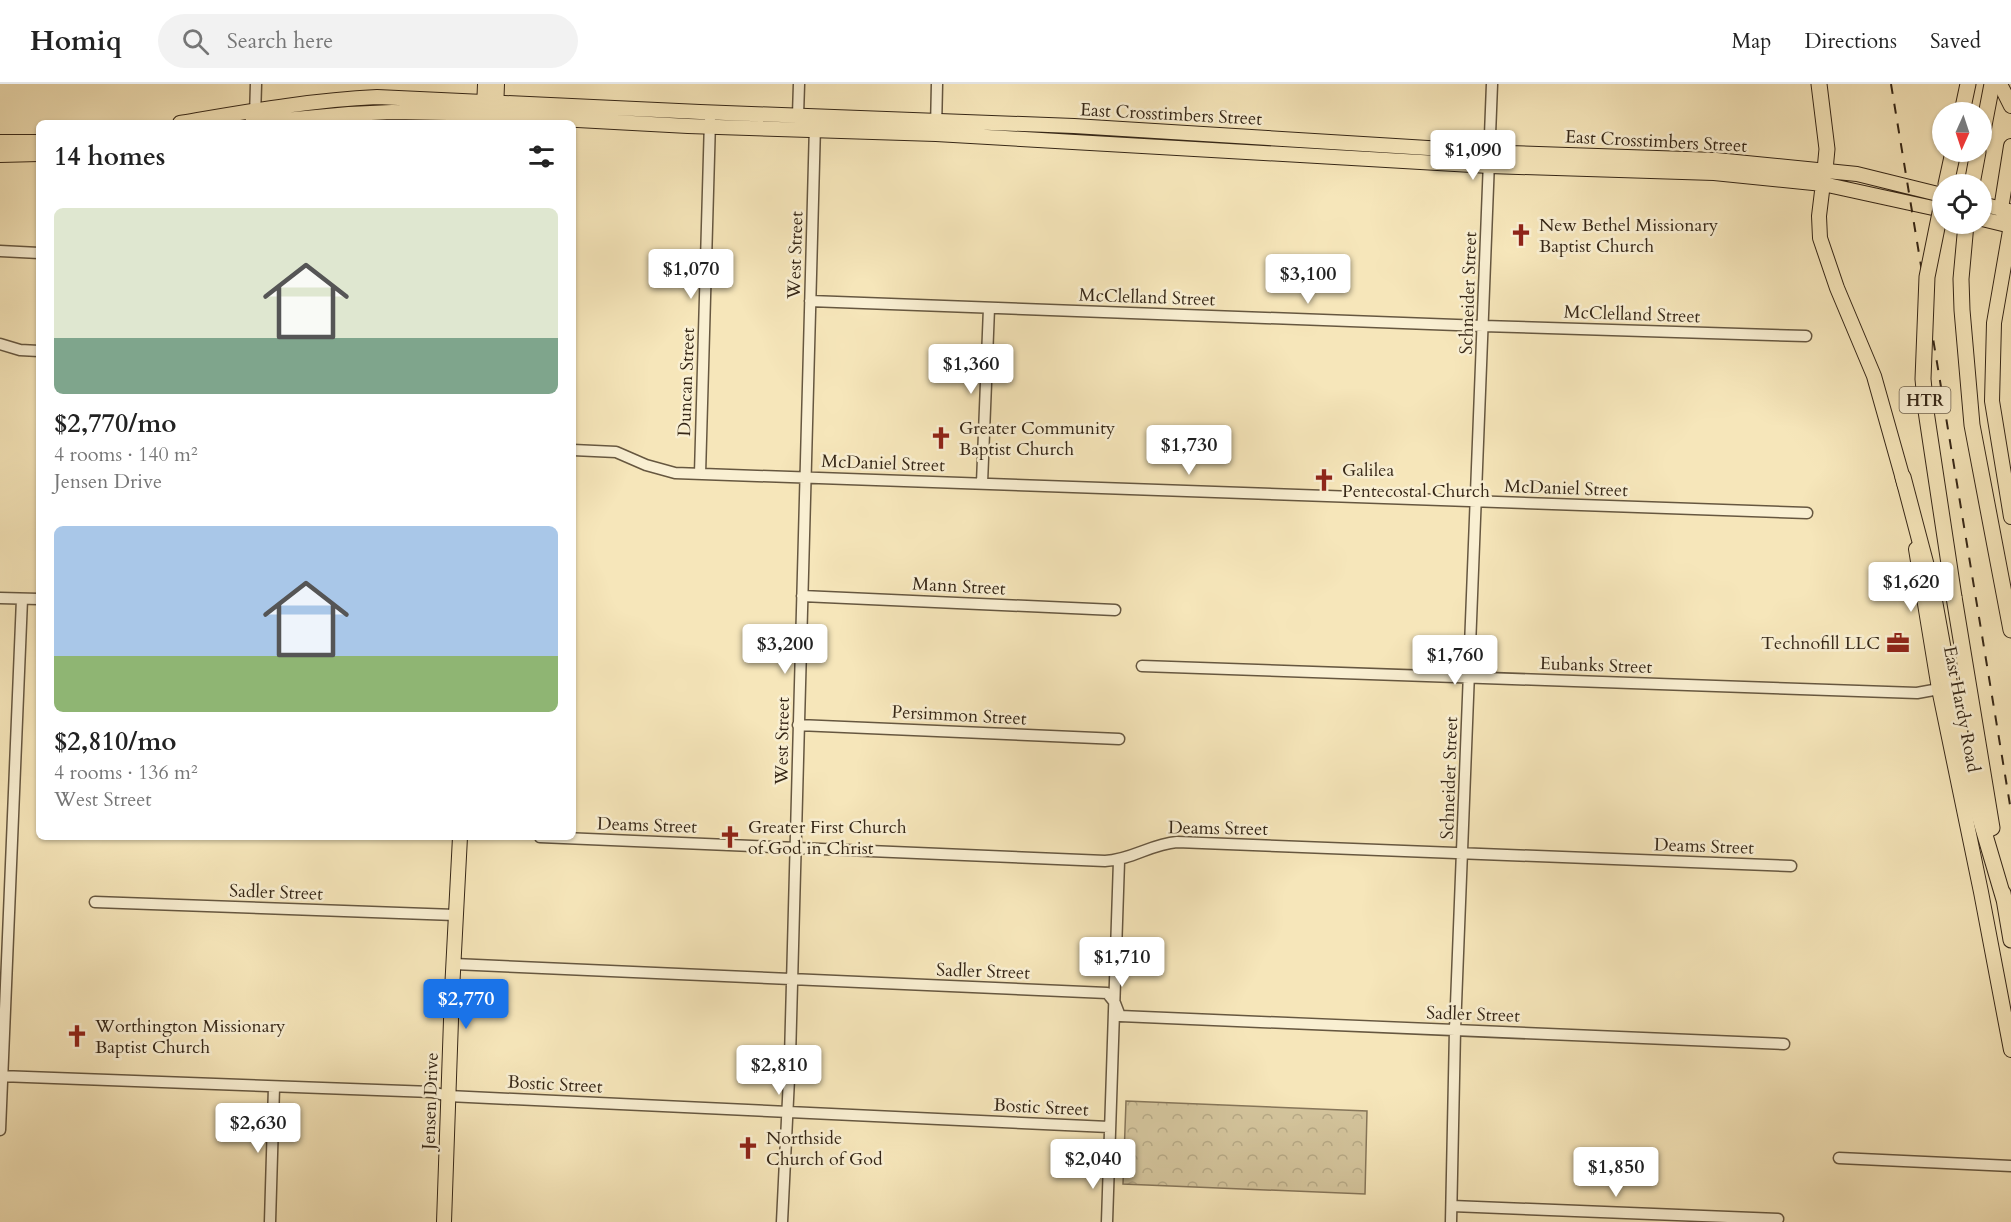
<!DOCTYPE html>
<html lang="en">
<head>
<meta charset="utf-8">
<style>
  :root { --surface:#fff; --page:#f2f2f2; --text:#222; --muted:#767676; --line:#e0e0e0; --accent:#1a73e8 }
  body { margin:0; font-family:Cardo,serif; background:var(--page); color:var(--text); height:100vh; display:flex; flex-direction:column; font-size:22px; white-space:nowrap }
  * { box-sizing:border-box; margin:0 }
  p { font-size:20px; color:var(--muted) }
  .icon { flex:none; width:33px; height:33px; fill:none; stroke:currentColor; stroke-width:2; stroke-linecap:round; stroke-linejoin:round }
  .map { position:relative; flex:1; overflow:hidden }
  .drawer { position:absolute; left:36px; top:36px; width:540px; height:720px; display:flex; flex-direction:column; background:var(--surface); border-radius:9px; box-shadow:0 2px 4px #0004 }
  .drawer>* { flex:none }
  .needle { width:39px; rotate:183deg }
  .fabs { position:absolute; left:1932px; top:18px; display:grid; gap:12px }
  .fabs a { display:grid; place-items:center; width:60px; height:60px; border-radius:50%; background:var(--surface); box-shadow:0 2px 4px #0004; font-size:30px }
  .price { position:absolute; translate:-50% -51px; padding:0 14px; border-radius:6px; background:#fff; color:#222; font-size:20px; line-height:39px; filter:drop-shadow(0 2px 3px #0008) }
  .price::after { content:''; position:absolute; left:50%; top:36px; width:18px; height:14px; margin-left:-9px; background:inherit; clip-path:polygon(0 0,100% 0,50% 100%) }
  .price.current { background:var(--accent); color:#fff }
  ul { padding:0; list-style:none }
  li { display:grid; align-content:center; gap:12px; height:318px; padding:0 18px }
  li span { display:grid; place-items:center; height:186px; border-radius:9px; color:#555 }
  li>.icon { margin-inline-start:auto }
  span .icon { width:108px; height:108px; fill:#fffc; stroke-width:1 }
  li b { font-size:26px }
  h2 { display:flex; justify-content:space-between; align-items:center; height:72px; padding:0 18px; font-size:26px }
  header { display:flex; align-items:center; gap:36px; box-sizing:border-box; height:84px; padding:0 30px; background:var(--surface); border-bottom:2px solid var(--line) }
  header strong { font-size:28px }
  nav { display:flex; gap:33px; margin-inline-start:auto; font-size:21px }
  .search { width:420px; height:54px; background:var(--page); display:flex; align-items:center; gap:15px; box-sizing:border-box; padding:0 21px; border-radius:33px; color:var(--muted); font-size:22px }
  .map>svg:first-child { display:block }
  .park { fill:url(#park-crowns); stroke:#86765a; stroke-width:1.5 }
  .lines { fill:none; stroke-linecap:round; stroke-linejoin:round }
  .minor-casing { stroke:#665740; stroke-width:13 }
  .major-casing { stroke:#362717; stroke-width:16 }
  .highway-casing { stroke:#362717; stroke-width:17 }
  .minor { stroke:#f9efd2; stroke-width:10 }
  .major { stroke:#f6e6ba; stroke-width:14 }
  .highway { stroke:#f6e6ba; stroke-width:15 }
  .rail { stroke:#362717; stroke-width:2; stroke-dasharray:10 10; stroke-linecap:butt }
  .highway-bridge-casing { stroke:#362717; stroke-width:17; stroke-linecap:butt }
  .highway-bridge { stroke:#f6e6ba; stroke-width:15 }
  .labels { text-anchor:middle; stroke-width:5; stroke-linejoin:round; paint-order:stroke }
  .shield { fill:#f9efd2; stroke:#70634f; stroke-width:1.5 }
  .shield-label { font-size:16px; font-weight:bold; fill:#362717 }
  .street-label { font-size:18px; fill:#362717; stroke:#f9efd2 }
  .poi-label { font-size:18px; fill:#362717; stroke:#f9efd2; text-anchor:start }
</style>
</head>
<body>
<header>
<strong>Homiq</strong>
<div class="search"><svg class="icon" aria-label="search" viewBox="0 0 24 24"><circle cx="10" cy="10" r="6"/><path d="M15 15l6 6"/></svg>Search here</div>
<nav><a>Map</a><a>Directions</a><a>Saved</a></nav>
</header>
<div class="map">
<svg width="2011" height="1138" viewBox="0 0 2011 1138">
  <defs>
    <pattern id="park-crowns" width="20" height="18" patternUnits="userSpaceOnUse" patternTransform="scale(1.5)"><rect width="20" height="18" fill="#d5c69e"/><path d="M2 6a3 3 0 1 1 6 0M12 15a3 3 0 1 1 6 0" fill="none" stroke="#b7aa87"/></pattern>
  </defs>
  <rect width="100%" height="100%" fill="#f6e6ba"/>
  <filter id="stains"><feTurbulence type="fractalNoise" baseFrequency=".00333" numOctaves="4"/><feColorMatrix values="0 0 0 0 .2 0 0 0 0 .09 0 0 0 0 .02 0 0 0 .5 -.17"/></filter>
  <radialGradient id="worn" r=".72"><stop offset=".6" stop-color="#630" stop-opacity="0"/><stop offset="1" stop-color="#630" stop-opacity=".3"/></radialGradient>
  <!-- park -->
  <path class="park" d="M1126,1017L1367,1027L1365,1110L1123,1100Z"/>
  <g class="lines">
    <!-- minor casing -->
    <g class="minor-casing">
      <path id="minor" d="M798,31L799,0
        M255,33L256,0
        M936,45L937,0
        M0,167L39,169
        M810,217L1483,242L1806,252
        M0,260L20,266L39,267
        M573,366L616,368L646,381L675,389L1807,429
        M700,390L710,36
        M982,399L989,224
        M802,512L1115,526
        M0,514L39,515
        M1142,582L1917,609L1939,605
        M798,641L1119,655
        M540,753L1105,777C1131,776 1151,760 1177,758L1791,782
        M95,818L455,831
        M454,880L1107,909L1115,919L1120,932L1784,960
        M0,992L432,1008L448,1012L1109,1043
        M0,1046L22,515
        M1839,1074L2011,1082
        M1452,1122L1778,1135
        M270,1138L274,1003
        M782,1138L790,974L815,41
        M1107,1138L1119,777
        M1451,1138L1455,946L1492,0"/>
    </g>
    <!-- major casing -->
    <g class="major-casing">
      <path id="major" d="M2000,0L2011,22
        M484,25L485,0
        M496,28L497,0
        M180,39C245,28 311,16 377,13L700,28L1074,42L1509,69L1716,76L1857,90L1942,111
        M252,39L349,30L392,28L448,29L688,42L936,50L1489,82L1714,89L1823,100L1942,126
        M0,58H39
        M0,71L39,70
        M1824,91L1819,132L1820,154L1837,204L1874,292L1905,402
        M1982,120L2009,127
        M1982,135L2011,142
        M2011,141L1994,239L1992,317L2011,433
        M2011,142L2001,125L2011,62
        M1916,465L1939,605L1981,808L2011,966
        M444,1138L452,907L460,753"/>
    </g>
    <!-- highway casing -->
    <g class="highway-casing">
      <path id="highway" d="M1819,0L1827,65L1825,86
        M1962,28L1968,0
        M1982,52L1992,0
        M1946,100L1953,68
        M1972,100L1978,68
        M1966,140L1961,195L1962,226L1972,341L2011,546
        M1903,393L1932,503L1954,624L1977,724L2005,819
        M1954,513L1992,744
        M2003,809L2011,856"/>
    </g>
    <!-- minor -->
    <use href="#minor" class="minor"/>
    <!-- major -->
    <use href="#major" class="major"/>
    <!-- highway -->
    <use href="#highway" class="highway"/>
    <!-- rail -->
    <path class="rail" d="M1891,0L2011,727"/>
    <!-- highway-bridge casing -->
    <g class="highway-bridge-casing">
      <path id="highway-bridge" d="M1942,119L1927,193L1923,295L1926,327L1954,513"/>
    </g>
    <!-- highway-bridge -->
    <use href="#highway-bridge" class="highway-bridge"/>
  </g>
  <!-- icons -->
  <defs>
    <g id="church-bare" transform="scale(1.8)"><path d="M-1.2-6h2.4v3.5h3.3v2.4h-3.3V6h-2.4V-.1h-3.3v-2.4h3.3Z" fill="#8f2418" stroke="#f9efd2" stroke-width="2.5" paint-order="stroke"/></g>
    <g id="office-bare" transform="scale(1.8)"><path d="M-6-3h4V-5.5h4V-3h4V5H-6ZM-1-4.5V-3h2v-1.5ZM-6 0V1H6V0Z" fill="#8f2418" stroke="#f9efd2" stroke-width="2.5" paint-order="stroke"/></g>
  </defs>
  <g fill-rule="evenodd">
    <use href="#church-bare" x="1521" y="151"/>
    <use href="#church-bare" x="941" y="354"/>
    <use href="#church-bare" x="1324" y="396"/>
    <use href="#office-bare" x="1898" y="559"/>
    <use href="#church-bare" x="730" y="753"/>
    <use href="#church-bare" x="77" y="952"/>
    <use href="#church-bare" x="748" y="1064"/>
  </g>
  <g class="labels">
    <!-- shield labels -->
    <rect class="shield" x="1899.5" y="303" width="51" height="26" rx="4.5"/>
    <g class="shield-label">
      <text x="1925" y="322">HTR</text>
    </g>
    <!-- street labels -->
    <g class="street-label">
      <text transform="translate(1171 30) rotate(3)" y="6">East Crosstimbers Street</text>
      <text transform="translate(1656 57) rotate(3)" y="6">East Crosstimbers Street</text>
      <text transform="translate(795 171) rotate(-88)" y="6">West Street</text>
      <text transform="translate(1468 209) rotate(-88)" y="6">Schneider Street</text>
      <text transform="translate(1147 213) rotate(2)" y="6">McClelland Street</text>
      <text transform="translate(1632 230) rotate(2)" y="6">McClelland Street</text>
      <text transform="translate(686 298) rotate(-88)" y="6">Duncan Street</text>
      <text transform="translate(883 379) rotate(2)" y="6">McDaniel Street</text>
      <text transform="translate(1566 404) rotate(2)" y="6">McDaniel Street</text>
      <text transform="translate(959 502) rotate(3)" y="6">Mann Street</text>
      <text transform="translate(1596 581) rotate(2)" y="6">Eubanks Street</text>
      <text transform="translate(1962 625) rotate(79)" y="6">East Hardy Road</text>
      <text transform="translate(959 631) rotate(3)" y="6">Persimmon Street</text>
      <text transform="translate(782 657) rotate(-89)" y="6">West Street</text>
      <text transform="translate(1449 694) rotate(-88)" y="6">Schneider Street</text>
      <text transform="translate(647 741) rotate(2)" y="6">Deams Street</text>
      <text transform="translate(1218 744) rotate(1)" y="6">Deams Street</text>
      <text transform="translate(1704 762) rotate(2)" y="6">Deams Street</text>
      <text transform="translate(276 808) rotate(2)" y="6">Sadler Street</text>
      <text transform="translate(983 887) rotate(2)" y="6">Sadler Street</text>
      <text transform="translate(1473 930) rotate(2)" y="6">Sadler Street</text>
      <text transform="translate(555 1000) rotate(3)" y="6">Bostic Street</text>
      <text transform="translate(430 1017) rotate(-88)" y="6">Jensen Drive</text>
      <text transform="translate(1041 1023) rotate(3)" y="6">Bostic Street</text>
    </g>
    <!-- poi labels -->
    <g class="poi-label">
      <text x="1539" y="147">New Bethel Missionary<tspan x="1539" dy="21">Baptist Church</tspan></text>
      <text x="959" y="350">Greater Community<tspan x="959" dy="21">Baptist Church</tspan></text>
      <text x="1342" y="392">Galilea<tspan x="1342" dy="21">Pentecostal Church</tspan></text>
      <text x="1880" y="565" text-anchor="end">Technofill LLC</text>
      <text x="748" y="749">Greater First Church<tspan x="748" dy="21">of God in Christ</tspan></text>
      <text x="95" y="948">Worthington Missionary<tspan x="95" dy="21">Baptist Church</tspan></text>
      <text x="766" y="1060">Northside<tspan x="766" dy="21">Church of God</tspan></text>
    </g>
  </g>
  <rect width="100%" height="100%" filter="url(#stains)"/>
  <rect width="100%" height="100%" fill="url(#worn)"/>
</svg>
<div class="fabs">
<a><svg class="needle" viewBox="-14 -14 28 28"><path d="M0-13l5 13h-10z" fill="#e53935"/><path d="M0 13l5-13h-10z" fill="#767676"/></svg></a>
<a><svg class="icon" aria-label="locate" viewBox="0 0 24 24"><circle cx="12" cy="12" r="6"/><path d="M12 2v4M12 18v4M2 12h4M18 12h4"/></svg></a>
</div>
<b class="price" style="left:1473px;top:97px">$1,090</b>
<b class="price" style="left:691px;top:216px">$1,070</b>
<b class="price" style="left:1308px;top:221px">$3,100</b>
<b class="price" style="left:971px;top:311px">$1,360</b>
<b class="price" style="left:1189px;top:392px">$1,730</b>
<b class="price" style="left:1911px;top:529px">$1,620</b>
<b class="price" style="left:785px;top:591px">$3,200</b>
<b class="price" style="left:1455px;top:602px">$1,760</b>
<b class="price" style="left:1122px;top:904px">$1,710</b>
<b class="price current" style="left:466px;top:946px">$2,770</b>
<b class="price" style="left:779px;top:1012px">$2,810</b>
<b class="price" style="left:258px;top:1070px">$2,630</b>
<b class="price" style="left:1093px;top:1106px">$2,040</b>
<b class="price" style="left:1616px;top:1114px">$1,850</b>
<section class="drawer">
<h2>14 homes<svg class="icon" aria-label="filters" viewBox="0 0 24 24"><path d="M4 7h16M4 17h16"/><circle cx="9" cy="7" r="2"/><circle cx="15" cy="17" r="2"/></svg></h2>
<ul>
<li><span style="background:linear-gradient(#dfe7d0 70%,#7fa58c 0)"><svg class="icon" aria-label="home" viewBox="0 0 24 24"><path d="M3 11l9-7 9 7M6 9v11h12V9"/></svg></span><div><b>$2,770/mo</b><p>4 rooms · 140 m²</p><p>Jensen Drive</p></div></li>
<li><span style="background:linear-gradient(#a9c7e8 70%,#8fb573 0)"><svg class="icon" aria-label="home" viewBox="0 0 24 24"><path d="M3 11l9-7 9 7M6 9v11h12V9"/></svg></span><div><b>$2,810/mo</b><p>4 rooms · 136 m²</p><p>West Street</p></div></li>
</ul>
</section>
</div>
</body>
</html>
